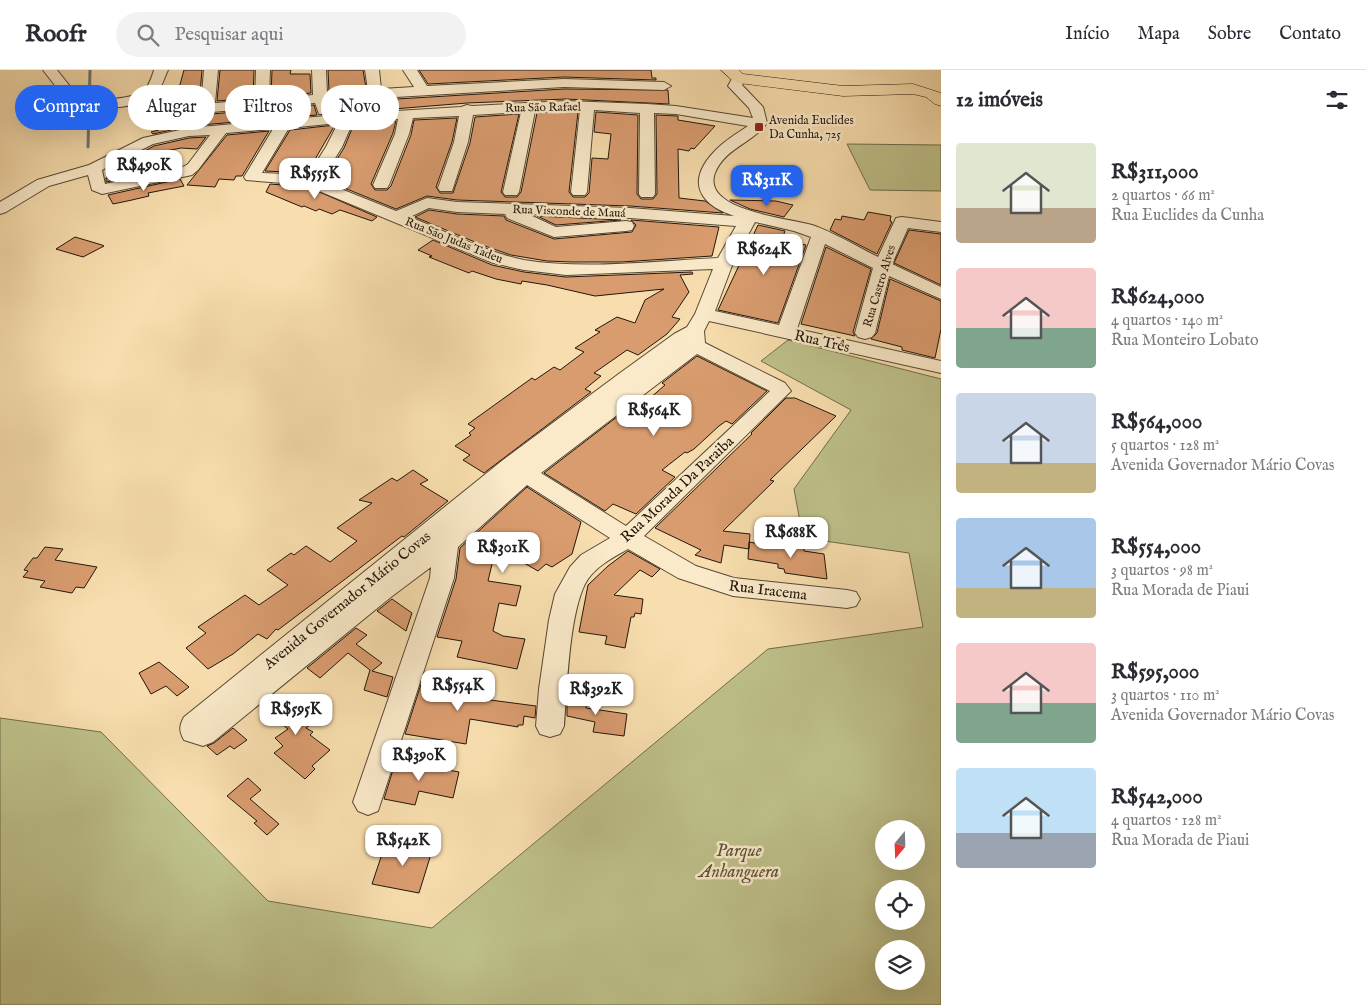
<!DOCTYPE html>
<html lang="pt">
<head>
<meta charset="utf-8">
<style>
  :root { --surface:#fff; --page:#f2f2f3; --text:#2b2b33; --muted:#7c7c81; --line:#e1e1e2; --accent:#2563eb }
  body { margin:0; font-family:"IM FELL English",serif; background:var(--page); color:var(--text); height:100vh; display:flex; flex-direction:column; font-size:19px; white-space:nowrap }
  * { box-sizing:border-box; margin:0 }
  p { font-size:16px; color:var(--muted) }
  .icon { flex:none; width:28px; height:28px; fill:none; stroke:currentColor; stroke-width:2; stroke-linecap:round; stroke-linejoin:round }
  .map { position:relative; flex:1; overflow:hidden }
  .drawer { display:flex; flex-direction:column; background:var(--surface); width:425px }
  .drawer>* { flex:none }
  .guide { position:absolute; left:15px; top:15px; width:475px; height:45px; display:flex; gap:10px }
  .needle { width:32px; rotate:199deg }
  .fabs { position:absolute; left:875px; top:750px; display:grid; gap:10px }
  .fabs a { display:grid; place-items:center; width:50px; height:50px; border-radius:50%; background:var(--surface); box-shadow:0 5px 20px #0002; font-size:25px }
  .price { position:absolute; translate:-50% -42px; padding:0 11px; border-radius:10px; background:#fff; color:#222; font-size:16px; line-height:32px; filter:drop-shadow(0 1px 2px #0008) }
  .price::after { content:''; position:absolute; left:50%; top:30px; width:15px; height:11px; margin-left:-8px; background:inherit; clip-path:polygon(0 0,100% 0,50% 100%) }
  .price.current { background:var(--accent); color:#fff }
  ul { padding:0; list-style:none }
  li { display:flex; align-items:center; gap:15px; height:125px; padding:0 15px }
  li span { display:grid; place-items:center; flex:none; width:140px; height:100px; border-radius:5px; color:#555 }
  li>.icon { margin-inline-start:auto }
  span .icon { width:60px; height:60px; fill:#fffc; stroke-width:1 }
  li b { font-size:21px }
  h2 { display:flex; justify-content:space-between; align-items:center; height:60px; padding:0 15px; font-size:21px }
  .chip { padding:0 18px; border-radius:22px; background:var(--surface); box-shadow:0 5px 20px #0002; font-size:18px; line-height:45px }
  .chip.current { background:var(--accent); color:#fff }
  header { display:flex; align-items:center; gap:30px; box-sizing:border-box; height:70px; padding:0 25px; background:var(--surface); border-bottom:1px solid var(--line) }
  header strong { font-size:24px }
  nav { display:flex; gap:28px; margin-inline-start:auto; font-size:18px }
  .search { width:350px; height:45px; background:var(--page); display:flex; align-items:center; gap:12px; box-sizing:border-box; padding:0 18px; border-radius:28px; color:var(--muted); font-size:19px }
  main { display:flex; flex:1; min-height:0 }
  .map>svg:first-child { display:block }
  .green { fill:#bec18a; stroke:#706c4a; fill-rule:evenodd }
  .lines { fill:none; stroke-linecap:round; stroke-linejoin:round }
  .stream { stroke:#6f7872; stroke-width:3 }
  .building { fill:#d99c6f; stroke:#22160b }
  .minor-casing { stroke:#584834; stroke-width:2 }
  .major-casing { stroke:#22160b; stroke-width:1 }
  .minor { fill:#faeaca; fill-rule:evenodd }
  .major { fill:#f8deae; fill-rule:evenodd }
  .poi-dot { fill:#8f2418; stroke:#faeaca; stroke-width:2 }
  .labels { text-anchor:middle; stroke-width:5; stroke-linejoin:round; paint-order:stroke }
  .far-street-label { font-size:12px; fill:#22160b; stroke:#faeaca }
  .far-poi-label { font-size:12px; fill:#22160b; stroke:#faeaca; text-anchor:start }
  .street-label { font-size:15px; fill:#22160b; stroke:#faeaca }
  .near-park-label { font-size:18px; font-style:italic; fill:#595237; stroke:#faeaca }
</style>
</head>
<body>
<header>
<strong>Roofr</strong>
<div class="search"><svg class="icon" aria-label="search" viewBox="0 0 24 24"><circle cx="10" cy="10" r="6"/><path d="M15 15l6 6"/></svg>Pesquisar aqui</div>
<nav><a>Início</a><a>Mapa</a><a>Sobre</a><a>Contato</a></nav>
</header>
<main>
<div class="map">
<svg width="941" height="935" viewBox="0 0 941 935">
  <rect width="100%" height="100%" fill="#f8deae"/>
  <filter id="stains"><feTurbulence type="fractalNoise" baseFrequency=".004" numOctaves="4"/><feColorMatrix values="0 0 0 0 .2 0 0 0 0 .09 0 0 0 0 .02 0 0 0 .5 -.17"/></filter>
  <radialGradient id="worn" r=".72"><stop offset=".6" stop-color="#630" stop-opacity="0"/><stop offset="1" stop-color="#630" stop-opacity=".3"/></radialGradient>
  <!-- green -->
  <path class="green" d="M847,74L941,75V121L870,120Z
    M788,270L941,309V935H0V648L101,662L268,831L432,858L768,579L923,557L909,483L803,468L794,419L851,340L761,291ZM884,759H916V791H884ZM884,819H916V851H884ZM884,879H916V911H884Z"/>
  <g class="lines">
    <!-- stream -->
    <path class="stream" d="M88,77L90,0"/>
  </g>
  <!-- building -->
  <path class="building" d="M184,0H202L199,36L202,41L212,44L314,35L317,45L189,56L153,64L151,62L159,60L158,57L179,53V18Z
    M220,0H254L253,28L217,31Z
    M272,0H291L290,4H310L311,23L271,27Z
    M328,0H363L366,18L329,21Z
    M419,0H651L652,8H656V10L564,7L428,14Z
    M564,19L668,20L669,34L566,29L467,33L332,44L333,40L330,33Z
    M566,41L578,42L569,122L573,127H585L589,123L592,88L608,89L611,64L594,62L596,42L638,45L637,124L641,129H653L657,124L656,45L678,46V50L715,56L694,79L691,78L689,81L678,79L679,128L705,131L723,143L630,136L457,130L427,126L396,139L332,113L325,108L344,78L354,54L396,51L393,63L371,114L375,120H387L391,116L411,65L414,50L457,48L452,72L436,117L440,123H453L470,73L475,47L519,44L501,122L505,127H517L521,122L537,43Z
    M335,55L307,103L265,101L290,60Z
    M269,61L242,106H236L234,110L219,109L215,117L187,115L227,65Z
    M206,67L197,79L181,78L161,82L172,98L106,112V108L114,107L109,100L154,76L189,68Z
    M180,109L184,116L148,123L149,126L132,130L113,134L108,125Z
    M270,114L308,117L377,147L372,151L340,140L332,144L319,139L316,141L304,136L302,137L266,122Z
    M730,130L776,131L793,135L784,147L750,139Z
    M429,140L457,144L504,146L506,150L554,169L632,162L636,155L631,150L719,157L712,186L621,192H571L547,191L511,185L482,175L415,147Z
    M868,142L891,146L890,151L892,152L877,184L830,160L835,149L841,150L842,146L864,150Z
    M537,146L621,150L556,155Z
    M758,155L785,161L782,169L806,175L778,253L718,240Z
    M909,160L941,164V215L894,193Z
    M75,167L102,175L104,176L83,187L56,179Z
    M433,170L492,195L524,202L566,207L692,202L693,204L680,205L689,222L672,247L680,249L667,264L638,285L627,280L594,303L601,306L585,319L591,322L484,403L463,390L470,385L455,376L471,365L469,363L475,358L468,354L532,308L535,310L554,297L560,300L584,282L575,278L600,262L595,260L617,247L635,253L645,230L664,219L595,226L547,215L522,211L521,214L496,209L472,201L469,203L429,187L432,186L418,180Z
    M826,177L871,199L853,262L855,266L801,254Z
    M890,209L941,231V259L935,288L902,280V277L871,269L877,263Z
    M697,286L767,321L732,354L726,351L719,356L694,379L687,383L685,382L662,400L675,407L636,444L613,434L605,441L544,403L635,333L641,336L665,315L662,313Z
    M786,328H795L836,346L770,410L774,411L723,461L750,464L749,479L724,475L721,493L695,485L701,480L655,458L752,364L751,363Z
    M413,400L428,410L420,414L448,431L404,467L402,466L278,560L276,559L267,569L258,564L233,584L208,599L186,578L206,563L198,557L245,525L259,535L288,515L267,500L291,483L294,485L306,476L330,492L357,471L337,458L372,433L359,430L392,408L397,411Z
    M527,417L581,452L572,484L552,497L546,494L538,501L496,477L488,511L521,516L516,536L499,533L493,561L503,566L525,569L517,599L457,587L462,571L437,567L456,509L460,478Z
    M789,470L803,472L804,481L824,484L827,509L785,503L784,499L778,498V494L748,489L749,472L789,479Z
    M45,477L63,479L55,490L97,497L84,518L76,517L72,523L40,517L45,511L23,507L28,501L24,500L33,488H37Z
    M628,481L660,499L652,507L640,500L614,525L643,529L641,544L635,543L634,547H631L625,578L605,574L607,566L579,562L588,515L608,496Z
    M392,529L412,543L406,561L377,541Z
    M356,558L367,565L356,574L382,593L372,601L393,607L387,627L364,620L370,600L348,583L320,608L307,598Z
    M159,592L189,617L177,626L166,616L151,624L139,603Z
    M424,605L447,608L446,611L451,612L450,621L475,625V628L536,636L535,648L524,646L523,655H518V657L470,649L466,674L405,664Z
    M568,622L588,625L586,638L627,644L624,666L593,662L595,652L567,646V635H572H567Z
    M272,627L282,635L292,627L319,648L306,658L313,662L310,665L330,680L312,696L315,699L305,709L274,683L283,676L275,668L288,659L260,636Z
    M233,658L247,670L234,679L230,676L217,685L207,676L214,673Z
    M396,690L459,702L453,728L419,721L415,735L384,729Z
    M248,708L261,720L250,729L279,754L267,765L254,753L257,751L227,726Z
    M410,770L422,773L420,778L430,780L429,784H431L419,823L372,814L386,772L408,776Z"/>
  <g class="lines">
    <!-- minor casing -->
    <g class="minor-casing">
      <path id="minor" d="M43,0H57L80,29C96,30 135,31 146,18C150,13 152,6 154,0H168C164,8 162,18 155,25C140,39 90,41 71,36Z
        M204,0H218L215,33L255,30L256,0H270L269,29L313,25L312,0H326L327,23L368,20L365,0H379L381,19L414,17L403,0H417L427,16L564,9L664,12L671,16L664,20L564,17L328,31L331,41L329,44H319L315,33L212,42L203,39L201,36Z
        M739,4L746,8L742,15L763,37L767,53C753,73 725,78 715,103C701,141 789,148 812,155C835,163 856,176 878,187L896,148L902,147L941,152V162L908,158L892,194L941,217V229L889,206L875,263L872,267L865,269L858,267L855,263L873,198L825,174L797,259L941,291V303L709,251L704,261L705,273L785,313L791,321L644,466L696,496L734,508L847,520L856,522L860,529L856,536L847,538L733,526L678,508L628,479C614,487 598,495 588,509C569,537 567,620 564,656L560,664L550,667L540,664L536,656L539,619L549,550L555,524L570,497L581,485L610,468L527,415L458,477L454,508L378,741L368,745L358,741L353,732L430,508L431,497L391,527L213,672L203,676L184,670C179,661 179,656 184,647L503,390L620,303L674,264L687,257L695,244L713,199L566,205L524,200L493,193L319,121L309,115L246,110L244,107L273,59L226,63L198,100L192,105L102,124L92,120L88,105L49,116L6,142L0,144V132L37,110L89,95L143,68L189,58L348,44L461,37L467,35L472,36L566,31L647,34L676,36L753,48L749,38L728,16L734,5ZM566,39L580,40L571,122L573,125H585L587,122L594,40L640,43L639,124L641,127H653L655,124L654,43L676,44L748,56C739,62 729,68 720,76C688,105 692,132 734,146L630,138L457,132L427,128L396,141L331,115L322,109L342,77L353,52L398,49L395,64L373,115L375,118H387L389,115L409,64L413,48L459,46L454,72L438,118L440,121H452L468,72L473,45L521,42L503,122L505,125H517L519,122L535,41ZM338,53L326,77L308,105L262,103L289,58ZM210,65L188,94L181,98L105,114L102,100L153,74L189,66ZM429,138L457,142L505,144L507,148L554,167L626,161L632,160L634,156L632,152L626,151L556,157L528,144L630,148L736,156L718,188C657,191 584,200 524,190C488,183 445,161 410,147ZM755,152L794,161L811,167L779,255L715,241L733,193ZM697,284L770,321L626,456L541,403Z"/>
    </g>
    <!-- major casing -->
    <g class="major-casing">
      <path id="major" d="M721,0H739L743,4L843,16L913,14L941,23V36L935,34L926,27L913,24L843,26L739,13L733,11Z"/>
    </g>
    <!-- minor -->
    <use href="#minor" class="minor"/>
    <!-- major -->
    <use href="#major" class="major"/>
  </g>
  <!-- markers -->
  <rect class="poi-dot" x="754" y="52" width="10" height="10" rx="2.5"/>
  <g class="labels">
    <!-- far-street labels -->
    <g class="far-street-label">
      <text transform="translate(543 37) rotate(-1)" y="4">Rua São Rafael</text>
      <text transform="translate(569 141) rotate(2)" y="4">Rua Visconde de Mauá</text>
      <text transform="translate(454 170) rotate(22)" y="4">Rua São Judas Tadeu</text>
      <text transform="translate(879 216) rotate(-73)" y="4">Rua Castro Alves</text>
    </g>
    <!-- far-poi labels -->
    <g class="far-poi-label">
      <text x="769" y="54">Avenida Euclides<tspan x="769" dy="14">Da Cunha, 725</tspan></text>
    </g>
    <!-- street labels -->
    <g class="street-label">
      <text transform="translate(822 271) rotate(13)" y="5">Rua Três</text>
      <text transform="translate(677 419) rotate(-43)" y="5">Rua Morada Da Paraiba</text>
      <text transform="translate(768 520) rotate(7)" y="5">Rua Iracema</text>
      <text transform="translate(347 530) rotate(-39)" y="5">Avenida Governador Mário Covas</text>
    </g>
    <!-- near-park labels -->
    <g class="near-park-label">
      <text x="739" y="786">Parque<tspan x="739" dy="21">Anhanguera</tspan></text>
    </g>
  </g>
  <rect width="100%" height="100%" filter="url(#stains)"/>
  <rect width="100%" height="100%" fill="url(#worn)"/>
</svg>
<div class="fabs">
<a><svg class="needle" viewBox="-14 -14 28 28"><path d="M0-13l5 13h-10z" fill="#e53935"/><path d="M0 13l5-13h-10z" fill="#7c7c81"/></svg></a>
<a><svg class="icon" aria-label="locate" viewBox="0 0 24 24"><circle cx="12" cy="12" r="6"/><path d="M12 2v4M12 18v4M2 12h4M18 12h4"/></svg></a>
<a><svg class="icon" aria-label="layers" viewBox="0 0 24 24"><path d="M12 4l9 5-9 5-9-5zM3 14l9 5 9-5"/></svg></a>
</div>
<b class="price" style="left:144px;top:122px">R$490K</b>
<b class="price" style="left:315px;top:130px">R$555K</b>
<b class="price current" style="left:767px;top:137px">R$311K</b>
<b class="price" style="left:764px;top:206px">R$624K</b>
<b class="price" style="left:654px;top:367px">R$564K</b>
<b class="price" style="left:791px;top:489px">R$688K</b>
<b class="price" style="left:503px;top:504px">R$301K</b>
<b class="price" style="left:458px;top:642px">R$554K</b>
<b class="price" style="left:596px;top:646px">R$392K</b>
<b class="price" style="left:296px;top:666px">R$595K</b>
<b class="price" style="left:419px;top:712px">R$390K</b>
<b class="price" style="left:403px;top:797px">R$542K</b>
<div class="guide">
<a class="chip current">Comprar</a>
<a class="chip">Alugar</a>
<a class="chip">Filtros</a>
<a class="chip">Novo</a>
</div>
</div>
<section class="drawer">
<h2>12 imóveis<svg class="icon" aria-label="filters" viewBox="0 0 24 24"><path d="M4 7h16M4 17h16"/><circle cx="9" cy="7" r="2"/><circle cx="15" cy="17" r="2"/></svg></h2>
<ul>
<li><span style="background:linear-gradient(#dfe7d0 65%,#b9a48a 0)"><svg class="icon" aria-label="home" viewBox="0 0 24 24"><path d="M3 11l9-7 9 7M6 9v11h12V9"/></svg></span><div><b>R$311,000</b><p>2 quartos · 66 m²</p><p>Rua Euclides da Cunha</p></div></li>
<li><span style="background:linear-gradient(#f6c9c9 60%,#7fa58c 0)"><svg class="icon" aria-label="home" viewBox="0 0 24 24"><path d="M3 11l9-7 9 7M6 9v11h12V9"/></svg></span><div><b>R$624,000</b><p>4 quartos · 140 m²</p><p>Rua Monteiro Lobato</p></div></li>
<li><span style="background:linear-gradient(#c9d6e8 70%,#c2b280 0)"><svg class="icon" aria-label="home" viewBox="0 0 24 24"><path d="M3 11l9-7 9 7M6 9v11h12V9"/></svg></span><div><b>R$564,000</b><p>5 quartos · 128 m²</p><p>Avenida Governador Mário Covas</p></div></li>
<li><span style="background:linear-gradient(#a9c7e8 70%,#c2b280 0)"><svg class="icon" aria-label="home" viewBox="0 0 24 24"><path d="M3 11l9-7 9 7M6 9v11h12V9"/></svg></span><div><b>R$554,000</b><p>3 quartos · 98 m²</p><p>Rua Morada de Piaui</p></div></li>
<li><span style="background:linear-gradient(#f6c9c9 60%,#7fa58c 0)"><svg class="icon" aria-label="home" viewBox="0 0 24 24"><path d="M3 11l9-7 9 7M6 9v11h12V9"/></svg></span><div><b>R$595,000</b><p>3 quartos · 110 m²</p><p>Avenida Governador Mário Covas</p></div></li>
<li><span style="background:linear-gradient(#bfe0f5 65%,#9aa5b1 0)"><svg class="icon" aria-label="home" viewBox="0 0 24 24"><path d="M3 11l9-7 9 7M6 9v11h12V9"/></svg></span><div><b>R$542,000</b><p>4 quartos · 128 m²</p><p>Rua Morada de Piaui</p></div></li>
</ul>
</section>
</main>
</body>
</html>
